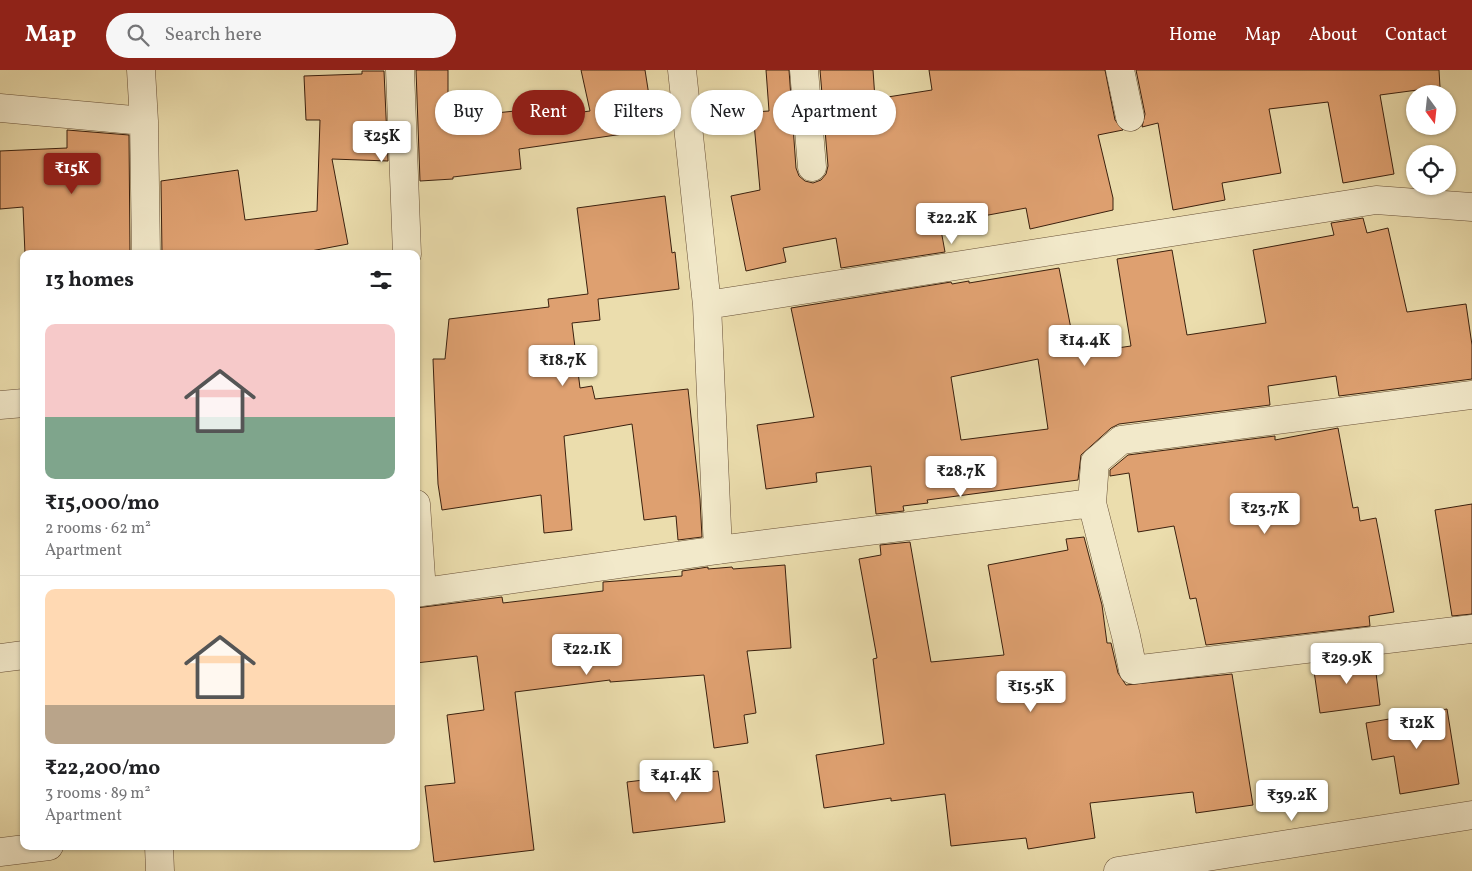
<!DOCTYPE html>
<html lang="en">
<head>
<meta charset="utf-8">
<style>
  :root { --surface:#fff; --page:#f6f6f6; --text:#202124; --muted:#757577; --line:#e0e0e0; --accent:#8f2418 }
  body { margin:0; font-family:Vollkorn,serif; background:var(--page); color:var(--text); height:100vh; display:flex; flex-direction:column; font-size:19px; white-space:nowrap }
  * { box-sizing:border-box; margin:0 }
  p { font-size:16px; color:var(--muted) }
  .icon { flex:none; width:28px; height:28px; fill:none; stroke:currentColor; stroke-width:2; stroke-linecap:round; stroke-linejoin:round }
  .map { position:relative; flex:1; overflow:hidden }
  .panel { position:absolute; left:20px; top:180px; width:400px; height:600px; display:flex; flex-direction:column; background:var(--surface); border-radius:10px; box-shadow:0 1px 4px #0004 }
  .panel>* { flex:none }
  .top-card { position:absolute; left:435px; top:20px; width:475px; height:45px; display:flex; gap:10px }
  .needle { width:32px; rotate:165deg }
  .controls { position:absolute; left:1406px; top:15px; display:grid; gap:10px }
  .controls a { display:grid; place-items:center; width:50px; height:50px; border-radius:50%; background:var(--surface); box-shadow:0 1px 4px #0004; font-size:25px }
  .price { position:absolute; translate:-50% -42px; padding:0 11px; border-radius:5px; background:#fff; color:#222; font-size:16px; line-height:32px; filter:drop-shadow(0 1px 2px #0008) }
  .price::after { content:''; position:absolute; left:50%; top:30px; width:15px; height:11px; margin-left:-8px; background:inherit; clip-path:polygon(0 0,100% 0,50% 100%) }
  .price.active { background:var(--accent); color:#fff }
  ul { padding:0; list-style:none }
  li { display:grid; align-content:center; gap:10px; height:265px; padding:0 25px }
  li+li { border-top:1px solid var(--line) }
  li span { display:grid; place-items:center; height:155px; border-radius:10px; color:#555 }
  li>.icon { margin-inline-start:auto }
  span .icon { width:90px; height:90px; fill:#fffc; stroke-width:1 }
  li b { font-size:21px }
  h2 { display:flex; justify-content:space-between; align-items:center; height:60px; padding:0 25px; font-size:21px }
  .pill { padding:0 18px; border-radius:22px; background:var(--surface); box-shadow:0 1px 4px #0004; font-size:18px; line-height:45px }
  .pill.active { background:var(--accent); color:#fff }
  header { display:flex; align-items:center; gap:30px; box-sizing:border-box; height:70px; padding:0 25px; background:var(--accent); color:#fff }
  header strong { font-size:24px }
  nav { display:flex; gap:28px; margin-inline-start:auto; font-size:18px }
  .search { width:350px; height:45px; background:var(--page); display:flex; align-items:center; gap:12px; box-sizing:border-box; padding:0 18px; border-radius:28px; color:var(--muted); font-size:19px }
  .map>svg:first-child { display:block }
  .building { fill:#dea070; stroke:#3b200e; fill-rule:evenodd }
  .lines { fill:none; stroke-linecap:round; stroke-linejoin:round }
  .minor-casing { stroke:#674f36; stroke-width:29 }
  .minor { stroke:#f2e9ca; stroke-width:28 }
</style>
</head>
<body>
<header>
<strong>Map</strong>
<div class="search"><svg class="icon" aria-label="search" viewBox="0 0 24 24"><circle cx="10" cy="10" r="6"/><path d="M15 15l6 6"/></svg>Search here</div>
<nav><a>Home</a><a>Map</a><a>About</a><a>Contact</a></nav>
</header>
<div class="map">
<svg width="1472" height="801" viewBox="0 0 1472 801">
  <rect width="100%" height="100%" fill="#ebddad"/>
  <filter id="stains"><feTurbulence type="fractalNoise" baseFrequency=".004" numOctaves="4"/><feColorMatrix values="0 0 0 0 .2 0 0 0 0 .09 0 0 0 0 .02 0 0 0 .5 -.17"/></filter>
  <radialGradient id="worn" r=".72"><stop offset=".6" stop-color="#630" stop-opacity="0"/><stop offset="1" stop-color="#630" stop-opacity=".3"/></radialGradient>
  <!-- building -->
  <path class="building" d="M416,0H448V48L515,41L516,51L590,41L581,0H645L650,32L669,29L672,57L519,79L521,99L453,107V109L420,111Z
    M766,0H789L796,98L799,106L805,111L813,113L821,110L826,104L828,96L820,0H873L875,29L932,20L929,0H1105L1115,50L1123,60L1098,65L1113,128V140L1030,159L1026,138L967,149L942,155L943,159L941,160L945,182L841,198L836,168L783,178L786,192L746,201L731,126L760,120L753,42L769,41Z
    M1136,0H1439L1440,17L1380,25L1394,104L1343,113L1328,32L1269,39L1281,103L1222,113L1225,130L1173,140L1158,53L1142,57L1145,44Z
    M362,1H384L388,91L332,89L348,174L295,184H162L161,111L238,100L245,150L317,141L320,50H306L304,6L362,4Z
    M67,60L129,65L130,184H25L23,137L0,139V81L67,78Z
    M665,126L672,183L675,182L679,219L598,229L600,250L572,253L580,318L592,316L595,329L688,319L700,429L702,467L678,470L676,446L644,450L632,354L564,366L572,460L544,463L541,425L442,440L438,414L433,289H445L449,249L549,237L548,229L588,224L577,138Z
    M1363,148L1367,163L1388,158L1407,242L1466,234L1472,275V309L1339,326L1336,306L1268,316L1270,335L1119,354L1111,358L1081,385L1078,410L927,430L928,433L903,436L904,441L876,444L871,396L816,403L817,412L766,419L757,355L814,347L791,238L951,212L952,214L969,211V213L1059,198L1076,284L1131,276L1117,189L1172,180L1187,265L1266,253L1253,180L1334,165L1331,153ZM1038,289L1048,359L961,370L951,307Z
    M1338,358L1353,438L1358,437L1360,451L1376,448L1394,542L1369,546L1370,556L1206,575L1196,528L1190,529L1174,456L1138,462L1129,403L1110,406V400L1128,385L1275,366V370Z
    M1472,434V544L1452,546L1435,440Z
    M1084,467L1102,535L1107,573H1111L1118,603L1126,615L1232,604L1253,735L1196,743L1193,722L1090,733L1095,768L1028,779L1026,768L951,776L945,724L891,731V728L824,738L816,685L884,674L873,589L877,588L859,489L881,485L880,475L910,472L931,592L1004,585L988,495L1068,480L1066,469Z
    M785,495L791,578L747,581L756,643L744,645L748,673L714,678L704,605L610,612V610L515,622L534,780L434,792L425,716L455,713L447,645L484,640L477,586L416,593V538L502,527L503,533L603,521V512L682,506V501L708,497V499L732,497L733,499Z
    M1374,587L1380,635L1320,643L1313,594Z
    M1447,639L1459,714L1400,724L1394,686L1372,690L1366,653Z
    M718,701L725,752L633,763L627,712Z"/>
  <g class="lines">
    <!-- minor casing -->
    <g class="minor-casing">
      <path id="minor" d="M400,0L407,184
        M682,0L707,235
        M804,0L812,97
        M1120,0L1130,47
        M0,38L144,51L141,0
        M144,51L146,184
        M0,335L24,333
        M1092,433L1126,566L1133,600L1472,559
        M416,434L422,522
        M718,480L707,235L1376,130L1472,137
        M416,523L718,480L1092,433L1095,392L1121,370L1472,325
        M0,588L24,585
        M159,776L160,801
        M0,782L49,776
        M1118,801L1472,745"/>
    </g>
    <!-- minor -->
    <use href="#minor" class="minor"/>
  </g>
  <rect width="100%" height="100%" filter="url(#stains)"/>
  <rect width="100%" height="100%" fill="url(#worn)"/>
</svg>
<div class="controls">
<a><svg class="needle" viewBox="-14 -14 28 28"><path d="M0-13l5 13h-10z" fill="#e53935"/><path d="M0 13l5-13h-10z" fill="#757577"/></svg></a>
<a><svg class="icon" aria-label="locate" viewBox="0 0 24 24"><circle cx="12" cy="12" r="6"/><path d="M12 2v4M12 18v4M2 12h4M18 12h4"/></svg></a>
</div>
<b class="price" style="left:382px;top:93px">₹25K</b>
<b class="price active" style="left:72px;top:125px">₹15K</b>
<b class="price" style="left:952px;top:175px">₹22.2K</b>
<b class="price" style="left:1085px;top:297px">₹14.4K</b>
<b class="price" style="left:563px;top:317px">₹18.7K</b>
<b class="price" style="left:961px;top:428px">₹28.7K</b>
<b class="price" style="left:1265px;top:465px">₹23.7K</b>
<b class="price" style="left:587px;top:606px">₹22.1K</b>
<b class="price" style="left:1347px;top:615px">₹29.9K</b>
<b class="price" style="left:1031px;top:643px">₹15.5K</b>
<b class="price" style="left:1417px;top:680px">₹12K</b>
<b class="price" style="left:676px;top:732px">₹41.4K</b>
<b class="price" style="left:1292px;top:752px">₹39.2K</b>
<div class="top-card">
<a class="pill">Buy</a>
<a class="pill active">Rent</a>
<a class="pill">Filters</a>
<a class="pill">New</a>
<a class="pill">Apartment</a>
</div>
<section class="panel">
<h2>13 homes<svg class="icon" aria-label="filters" viewBox="0 0 24 24"><path d="M4 7h16M4 17h16"/><circle cx="9" cy="7" r="2"/><circle cx="15" cy="17" r="2"/></svg></h2>
<ul>
<li><span style="background:linear-gradient(#f6c9c9 60%,#7fa58c 0)"><svg class="icon" aria-label="home" viewBox="0 0 24 24"><path d="M3 11l9-7 9 7M6 9v11h12V9"/></svg></span><div><b>₹15,000/mo</b><p>2 rooms · 62 m²</p><p>Apartment</p></div></li>
<li><span style="background:linear-gradient(#ffd9b3 75%,#b9a48a 0)"><svg class="icon" aria-label="home" viewBox="0 0 24 24"><path d="M3 11l9-7 9 7M6 9v11h12V9"/></svg></span><div><b>₹22,200/mo</b><p>3 rooms · 89 m²</p><p>Apartment</p></div></li>
</ul>
</section>
</div>
</body>
</html>
